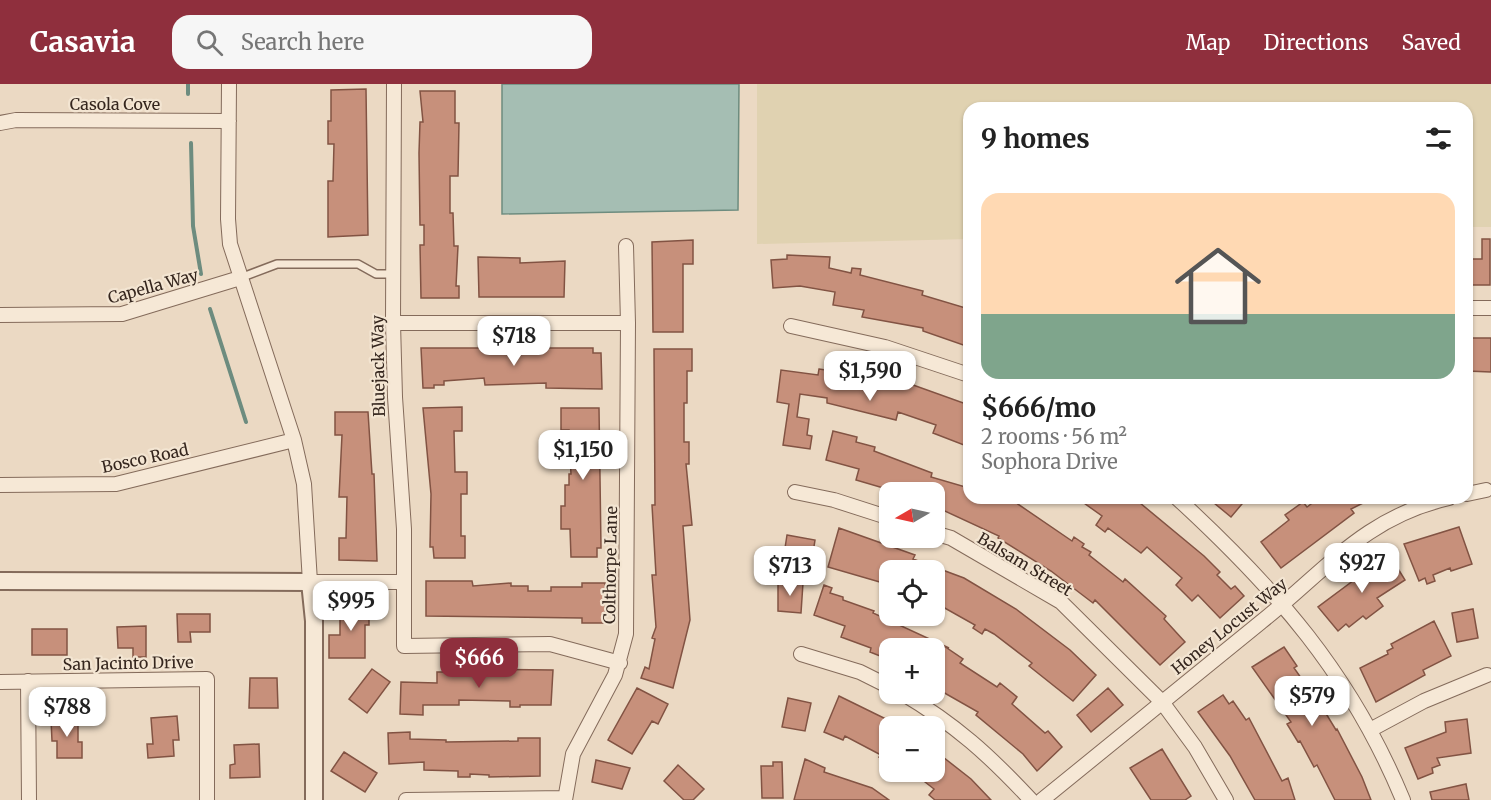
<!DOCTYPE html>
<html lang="en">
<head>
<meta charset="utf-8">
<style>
  :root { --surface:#fff; --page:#f6f6f6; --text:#222; --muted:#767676; --line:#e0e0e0; --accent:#8f2f3d }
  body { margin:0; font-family:Merriweather,serif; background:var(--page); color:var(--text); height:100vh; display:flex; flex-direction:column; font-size:22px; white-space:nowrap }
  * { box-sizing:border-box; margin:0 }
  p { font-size:20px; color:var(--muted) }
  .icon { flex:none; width:33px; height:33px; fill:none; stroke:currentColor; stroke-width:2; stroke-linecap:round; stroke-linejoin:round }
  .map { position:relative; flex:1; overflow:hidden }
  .sheet { position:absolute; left:963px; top:18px; width:510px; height:402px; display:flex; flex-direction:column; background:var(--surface); border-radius:18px; box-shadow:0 2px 4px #0004 }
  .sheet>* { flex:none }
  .needle { width:39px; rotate:261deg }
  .fabs { position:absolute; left:879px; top:398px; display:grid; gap:12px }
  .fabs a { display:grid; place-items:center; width:66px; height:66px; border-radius:12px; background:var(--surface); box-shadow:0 2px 4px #0004; font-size:30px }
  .price { position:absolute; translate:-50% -51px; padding:0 14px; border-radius:12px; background:#fff; color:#222; font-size:20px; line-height:39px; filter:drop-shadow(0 2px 3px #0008) }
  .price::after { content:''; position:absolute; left:50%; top:36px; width:18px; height:14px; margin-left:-9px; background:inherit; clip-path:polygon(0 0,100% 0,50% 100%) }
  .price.selected { background:var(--accent); color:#fff }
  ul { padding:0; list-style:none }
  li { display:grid; align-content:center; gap:12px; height:318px; padding:0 18px }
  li+li { border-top:2px solid var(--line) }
  li span { display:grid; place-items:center; height:186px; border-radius:18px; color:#555 }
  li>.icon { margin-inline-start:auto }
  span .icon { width:108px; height:108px; fill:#fffc; stroke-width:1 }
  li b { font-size:26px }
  h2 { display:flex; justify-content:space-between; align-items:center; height:72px; padding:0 18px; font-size:26px }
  header { display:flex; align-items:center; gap:36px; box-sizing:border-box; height:84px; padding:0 30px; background:var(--accent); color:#fff }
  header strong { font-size:28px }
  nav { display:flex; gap:33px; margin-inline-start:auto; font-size:21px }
  .search { width:420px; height:54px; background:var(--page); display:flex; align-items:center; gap:15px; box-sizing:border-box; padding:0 21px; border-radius:18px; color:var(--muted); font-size:22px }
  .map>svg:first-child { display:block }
  .farmland { fill:#e0d2b1 }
  .water { fill:#a5beb3; stroke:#6d8c7f; stroke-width:1.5 }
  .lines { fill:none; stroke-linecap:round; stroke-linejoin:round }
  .stream { stroke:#6d8c7f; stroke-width:4 }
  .building { fill:#c7907b; stroke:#825343; stroke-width:1.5 }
  .service-casing { stroke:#846b5b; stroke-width:10 }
  .minor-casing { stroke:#846b5b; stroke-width:16 }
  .tertiary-casing { stroke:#846b5b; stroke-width:20 }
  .service { stroke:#f6e8d6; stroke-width:7 }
  .minor { stroke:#f6e8d6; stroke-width:14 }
  .tertiary { stroke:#f6e8d6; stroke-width:16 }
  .labels { text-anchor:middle; stroke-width:4.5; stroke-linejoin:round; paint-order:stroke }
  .street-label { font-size:16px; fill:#35261e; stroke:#f3e5d2 }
</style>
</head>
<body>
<header>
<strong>Casavia</strong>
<div class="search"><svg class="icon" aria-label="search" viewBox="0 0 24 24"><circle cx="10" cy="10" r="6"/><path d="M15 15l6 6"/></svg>Search here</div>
<nav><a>Map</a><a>Directions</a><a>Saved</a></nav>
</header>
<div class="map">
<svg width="1491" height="716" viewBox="0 0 1491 716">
  <rect width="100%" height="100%" fill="#ebd9c3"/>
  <!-- farmland -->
  <path class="farmland" d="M757,0H1491V143H1467V24H969V155L757,160Z"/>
  <!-- water -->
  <path class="water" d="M502,0H739L738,126L502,130Z"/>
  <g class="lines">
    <!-- stream -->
    <path class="stream" d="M188,0V10
      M191,59L193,142L201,190
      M210,225L246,338"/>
  </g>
  <!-- building -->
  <path class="building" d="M366,5L368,151L328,153V97H333L334,60H328V37H331V6Z
    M420,7H455V39H459L458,92H450V129H453L454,162H458L456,202H459V214H421L420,161H424V141H420L419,69L420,38H423Z
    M1482,155H1490V201H1467L1468,175H1482Z
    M693,156V180H683V248H653L652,158Z
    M787,171L830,173L829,184L851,189L852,184L861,185L860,191L923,207L922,211L969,225V263L923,247V244L862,233L864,226L833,221L835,208L800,202L773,204L771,176L787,175Z
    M478,173L520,174V179L565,177L564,213H479Z
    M1467,254H1491V288L1467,287Z
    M421,264H593V269H601L602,305L546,304V299L485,301L484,294L444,297V301H434V304H423Z
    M654,265H692V287H687V319H684V358H689V380H686L692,441L683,442L690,536L673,604L641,594L645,583L649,585L655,555L652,554L656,543L652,491H656L652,421H655Z
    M819,285L852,290L853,285L888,292L969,321V363L933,349L936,341L898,328L896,336L827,319V314L800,310L797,333L809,335L807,351L812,352L810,365L783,361L789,320L777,318L781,286L818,291Z
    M462,323V347H454L455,388H467V410H461V452H465V474H434L433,463H430L431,410L423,324Z
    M561,324H599L601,464H597V473H571L570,445H561V422H565V401H569V390H571L570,372H565V363H570L569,346H561Z
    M335,328H368L372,390H374L377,477L339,476V454H346L347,413H339L342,351H335Z
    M833,347L857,353L856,358L875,363L874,367L932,389L931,393L969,404V414H1009L1072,457L1074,453L1084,460L1082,463L1091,468L1089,471L1123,498L1125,495L1166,532L1164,535L1185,558L1160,581L1095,516L1093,519L1051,487L998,454L999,452L934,422V408H897L856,396L859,385L826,376Z
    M1077,414H1134L1204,472L1220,488L1217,491L1231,505L1235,502L1244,512L1220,534L1198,511L1192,517L1176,501L1182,494L1147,463L1141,469L1108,444L1105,448L1096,441L1102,432Z
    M1208,414H1247L1231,433Z
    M1319,414H1373L1351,425L1354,429L1281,484L1261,458L1289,436L1285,431L1303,418L1307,423Z
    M1459,443L1472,480L1451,487L1450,484L1433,491L1435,497L1427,500L1425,494L1419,497L1404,460Z
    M839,444L915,471L913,475L964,494L1016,525L1070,566L1096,591L1073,617L1029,582L1032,579L994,550L985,545L982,550L973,544L975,541L934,518V486H890V501L828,483Z
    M787,451L815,456L813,469L806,468L804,480L783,477Z
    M1389,470L1405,496L1377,514L1383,522L1366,535L1363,532L1349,543L1346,540L1338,547L1318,523Z
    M426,497H472L473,502L511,499V502H528V507H551V503H582V499H605V539H582V534L426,532Z
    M778,498L803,499L801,529L778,527Z
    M824,501L832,504L830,509L843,513V516L874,527L873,529L949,564H947L963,575L960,579L997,603L1000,599L1017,613L1012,620L1045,649L1048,647L1062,663L1037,687L1023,670L976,631L978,628L934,603V578L944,564H890V576L870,568L871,564L841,553L845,542L814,531Z
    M340,518H369V541H365V574H329V551H340Z
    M1473,525L1478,554L1457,558L1452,529Z
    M177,530H210V548H190L191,558H178Z
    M1434,537L1451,572L1423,586L1425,591L1376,618L1360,584L1388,570L1387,567L1393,564L1391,560Z
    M146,542V573H133V564H118L117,543Z
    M32,545H67V571H32Z
    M1284,563L1297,582L1294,584L1306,601L1308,600L1336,646L1337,645L1362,693L1371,716H1335L1317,681L1314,683L1300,657L1298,658L1287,640L1291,638L1252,583Z
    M372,585L390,598L367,629L349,615Z
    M447,585L553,586L551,621H520V623H510V617L459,616V621H423V631L400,630L401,598L437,599V588H447Z
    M250,594H277L278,624H249Z
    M637,604L668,620L658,640L652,637L632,670L608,656Z
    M1108,604L1123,621L1091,648L1077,631Z
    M1223,611L1229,620L1233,617L1246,636L1249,634L1282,697L1288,694L1295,716H1255L1230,672L1198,628Z
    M839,612L890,637V680L879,673L881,671L845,652L843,656L824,648Z
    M788,614L811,619L805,647L782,643Z
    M177,632L179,656H173L174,672L148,674L147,660H153L151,634Z
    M51,635H78V658H82V674H57V657H52Z
    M1467,635L1471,669L1437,674L1440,681L1432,684L1433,689L1418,695L1405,664L1446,648L1445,638Z
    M410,648V655L446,656V658L518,657V654H540V692L489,693V691L470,690V693H458V687L424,686V678L389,680L388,649Z
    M259,660L260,693L230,694V681L235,680L234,661Z
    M1162,665L1191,712L1185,716H1151L1130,684Z
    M934,666L971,695L991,716H935L929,711L934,705L911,687H934Z
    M344,668L377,689L365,708L331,687Z
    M805,675L825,684L824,688L872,704L889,716H794Z
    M596,676L630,684L622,705L592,698Z
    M773,678H782L783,714H762L761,682H773Z
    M678,681L704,705L693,716H684L664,697Z
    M1466,700L1469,716H1432L1430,708Z"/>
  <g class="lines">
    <!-- service casing -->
    <g class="service-casing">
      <path id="service" d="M240,194L277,180H358L376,190H394"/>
    </g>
    <!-- minor casing -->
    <g class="minor-casing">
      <path id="minor" d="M229,0L228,135L230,160L294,356L304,400L310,498H404
        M394,0L393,239L395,313L404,445V562L550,560L620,579
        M0,39L16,36L229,37
        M1467,224H1491
        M0,231L122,230L240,194
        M393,239H628
        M791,242L885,263L969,291
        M0,401L116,400L294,356
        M795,408L834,416L890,434
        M1467,410L1486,406
        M1177,414C1276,505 1351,590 1403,716
        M934,449L951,454L1061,518L1162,618L1195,663L1226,716
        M801,570L860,588L890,603
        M28,597L29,716
        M0,598L207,595V716
        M902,609C956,641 989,671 1031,716
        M1370,646L1424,617L1487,591
        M406,716L565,714
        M565,716L573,670L615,591L626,550L628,239L626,162
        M1042,716C1115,656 1188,597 1261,538C1325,487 1365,433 1449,414"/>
    </g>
    <!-- tertiary casing -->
    <g class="tertiary-casing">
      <path id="tertiary" d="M0,497L310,498L314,537V716"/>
    </g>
    <!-- service -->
    <use href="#service" class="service"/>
    <!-- minor -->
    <use href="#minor" class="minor"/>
    <!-- tertiary -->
    <use href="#tertiary" class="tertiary"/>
  </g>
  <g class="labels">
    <!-- street labels -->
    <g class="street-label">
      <text x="115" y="26">Casola Cove</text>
      <text transform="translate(153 202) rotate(-15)" y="6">Capella Way</text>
      <text transform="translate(378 282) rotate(-91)" y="6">Bluejack Way</text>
      <text transform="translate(145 374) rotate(-12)" y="6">Bosco Road</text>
      <text transform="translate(1025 480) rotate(31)" y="6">Balsam Street</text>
      <text transform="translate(610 481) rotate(-89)" y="6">Colthorpe Lane</text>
      <text transform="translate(1229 542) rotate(-39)" y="6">Honey Locust Way</text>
      <text transform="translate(128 579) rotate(-1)" y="6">San Jacinto Drive</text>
    </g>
  </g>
</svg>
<div class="fabs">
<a><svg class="needle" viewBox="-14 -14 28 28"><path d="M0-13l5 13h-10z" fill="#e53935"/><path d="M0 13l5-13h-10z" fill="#767676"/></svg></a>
<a><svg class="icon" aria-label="locate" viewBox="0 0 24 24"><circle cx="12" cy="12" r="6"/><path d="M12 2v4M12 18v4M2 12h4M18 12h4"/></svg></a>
<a>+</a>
<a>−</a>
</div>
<b class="price" style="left:514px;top:283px">$718</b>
<b class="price" style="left:870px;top:318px">$1,590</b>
<b class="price" style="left:583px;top:397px">$1,150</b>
<b class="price" style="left:1362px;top:510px">$927</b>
<b class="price" style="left:790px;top:513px">$713</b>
<b class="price" style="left:351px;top:548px">$995</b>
<b class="price selected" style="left:479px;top:605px">$666</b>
<b class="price" style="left:1312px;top:643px">$579</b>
<b class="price" style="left:67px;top:654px">$788</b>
<section class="sheet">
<h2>9 homes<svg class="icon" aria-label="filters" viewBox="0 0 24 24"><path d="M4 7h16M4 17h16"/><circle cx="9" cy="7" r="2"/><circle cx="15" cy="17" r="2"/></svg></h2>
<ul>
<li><span style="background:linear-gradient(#ffd9b3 65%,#7fa58c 0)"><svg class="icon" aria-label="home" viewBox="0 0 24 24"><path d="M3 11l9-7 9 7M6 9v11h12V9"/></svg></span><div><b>$666/mo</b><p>2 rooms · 56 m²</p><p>Sophora Drive</p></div></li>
</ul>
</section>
</div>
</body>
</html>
